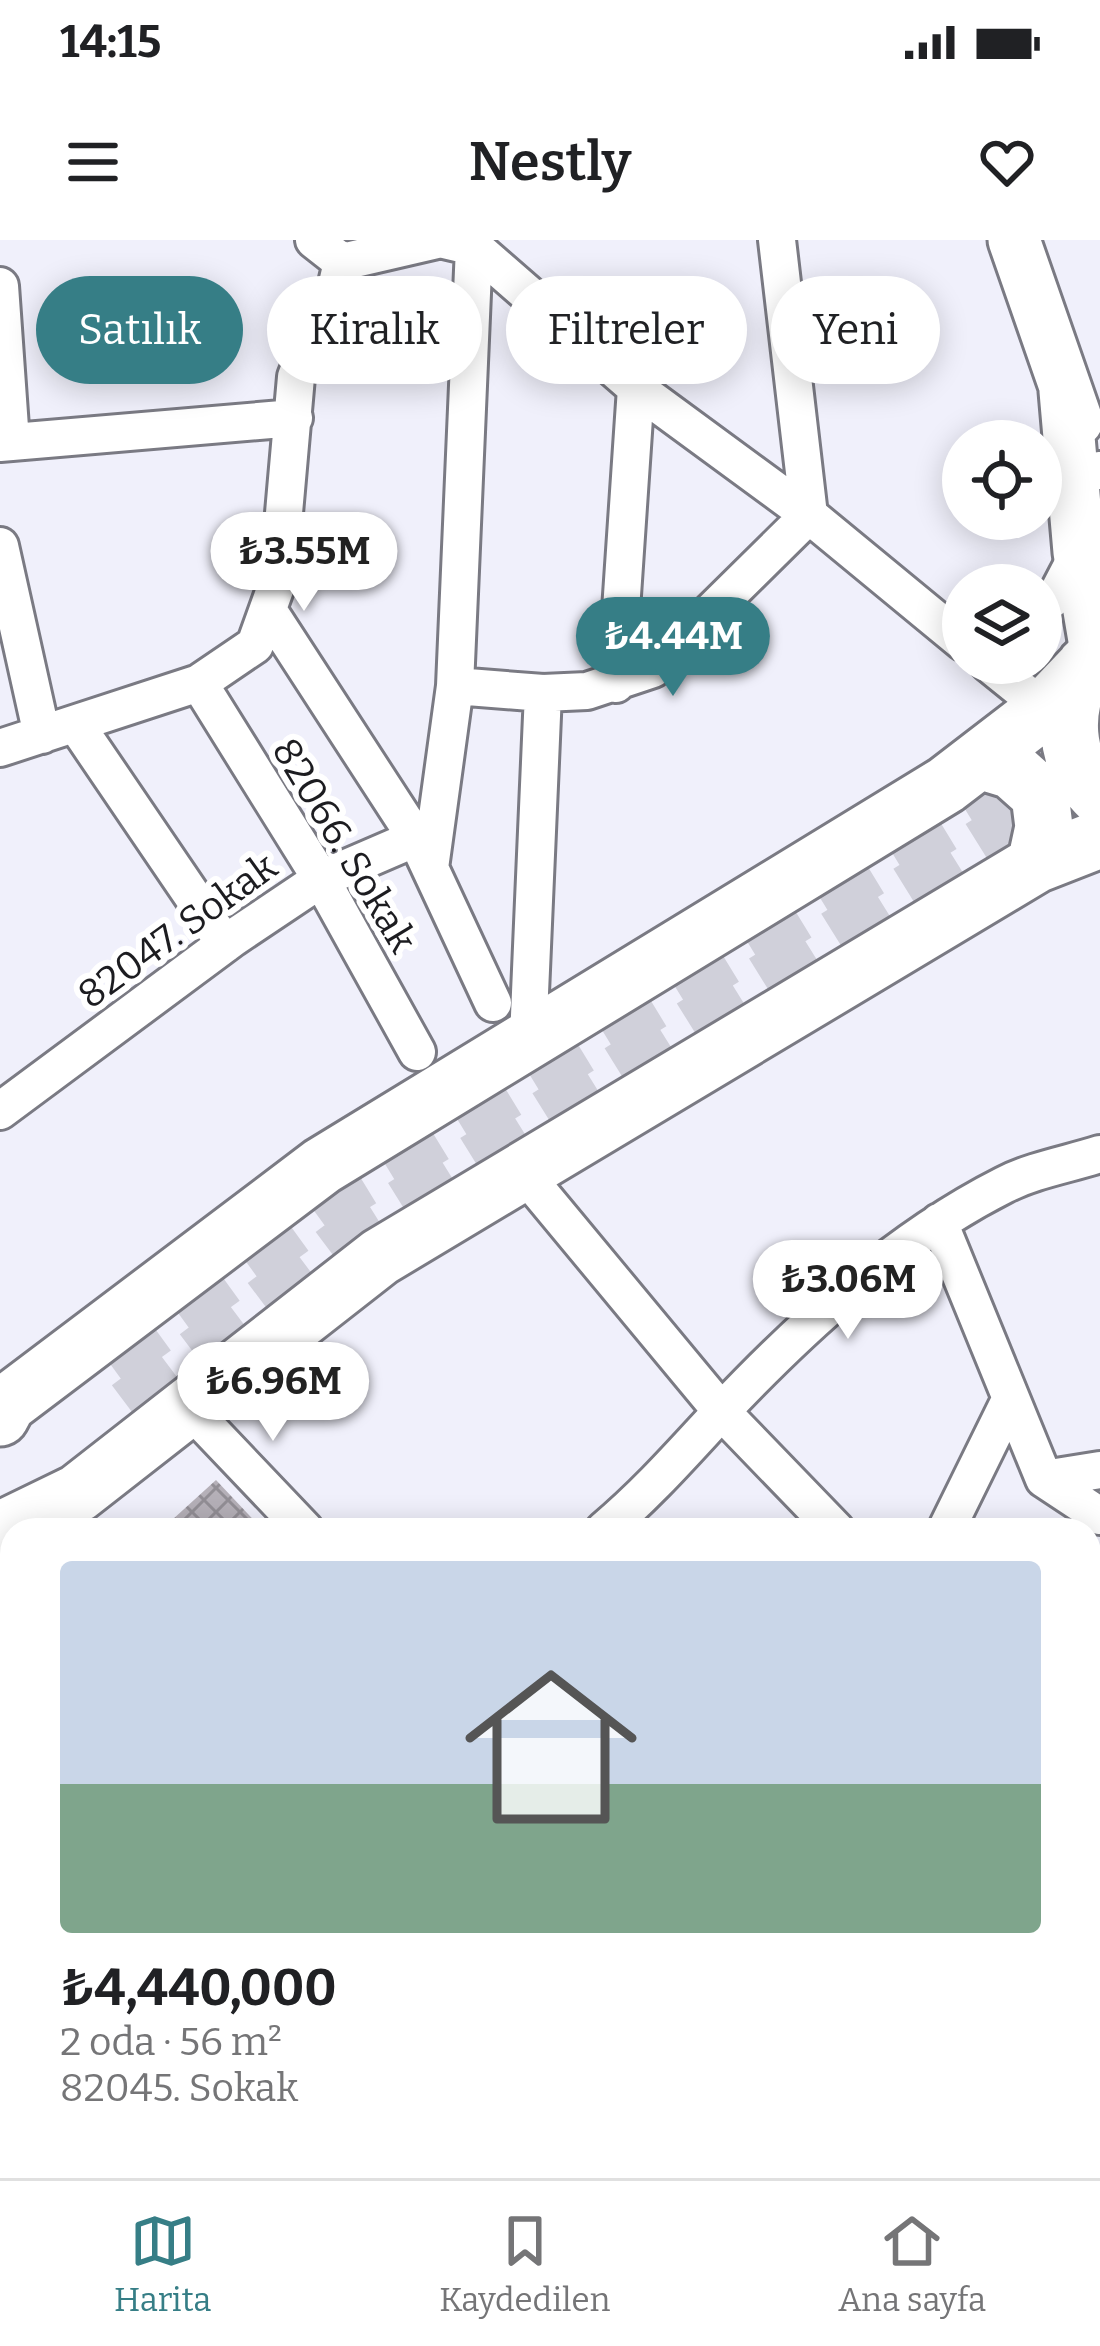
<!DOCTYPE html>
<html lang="tr">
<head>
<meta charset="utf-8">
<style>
  :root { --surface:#fff; --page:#f2f2f2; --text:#202124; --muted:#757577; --line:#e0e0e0; --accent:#367e86 }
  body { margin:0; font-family:Bitter,serif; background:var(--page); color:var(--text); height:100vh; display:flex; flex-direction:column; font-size:45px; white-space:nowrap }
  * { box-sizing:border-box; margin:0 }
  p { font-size:39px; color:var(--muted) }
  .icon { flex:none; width:66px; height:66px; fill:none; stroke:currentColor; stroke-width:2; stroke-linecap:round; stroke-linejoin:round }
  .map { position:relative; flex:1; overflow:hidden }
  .sheet { position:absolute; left:0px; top:1278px; width:1101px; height:660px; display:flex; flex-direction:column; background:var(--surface); border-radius:36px 36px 0 0; box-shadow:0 6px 30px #0003 }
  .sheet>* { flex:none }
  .hud { position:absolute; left:36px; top:36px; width:1029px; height:108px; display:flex; gap:24px }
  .buttons { position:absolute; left:942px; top:180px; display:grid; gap:24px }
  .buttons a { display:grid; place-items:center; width:120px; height:120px; border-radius:50%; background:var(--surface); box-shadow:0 6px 30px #0003; font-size:60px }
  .price { position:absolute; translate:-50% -102px; padding:0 27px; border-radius:42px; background:#fff; color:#222; font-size:39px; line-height:78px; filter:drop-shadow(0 3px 6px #0008) }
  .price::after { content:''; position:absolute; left:50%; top:72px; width:36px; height:27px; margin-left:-18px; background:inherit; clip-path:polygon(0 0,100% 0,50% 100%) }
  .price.on { background:var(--accent); color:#fff }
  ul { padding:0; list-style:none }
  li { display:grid; align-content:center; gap:24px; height:636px; padding:0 60px }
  li span { display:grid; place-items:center; height:372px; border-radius:12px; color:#555 }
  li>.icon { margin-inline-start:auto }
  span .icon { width:216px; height:216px; fill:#fffc; stroke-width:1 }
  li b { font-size:51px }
  .tag { padding:0 42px; border-radius:54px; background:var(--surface); box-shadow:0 6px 30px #0003; font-size:42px; line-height:108px }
  .tag.on { background:var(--accent); color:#fff }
  .status { display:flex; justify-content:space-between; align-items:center; height:84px; padding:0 60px; background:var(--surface); direction:ltr }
  .status svg { height:33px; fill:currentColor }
  header { display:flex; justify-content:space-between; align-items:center; height:156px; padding:0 60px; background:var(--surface); font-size:54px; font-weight:600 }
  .dock { display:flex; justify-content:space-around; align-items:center; height:168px; border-top:3px solid var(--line); background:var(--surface); font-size:33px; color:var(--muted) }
  .dock a { display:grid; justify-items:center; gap:6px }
  .dock .on { color:var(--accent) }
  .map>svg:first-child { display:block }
  .building { fill:url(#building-cross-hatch) }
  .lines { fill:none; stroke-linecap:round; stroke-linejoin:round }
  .primary-tunnel { stroke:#d0d0da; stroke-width:57; stroke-dasharray:57 28; stroke-linecap:butt }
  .street-casing { stroke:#7a7a83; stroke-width:42 }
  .secondary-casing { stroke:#7a7a83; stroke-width:57 }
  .primary-casing { stroke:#7a7a83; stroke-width:63 }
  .street { stroke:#fff; stroke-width:36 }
  .secondary { stroke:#fff; stroke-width:51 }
  .primary { stroke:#fff; stroke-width:57 }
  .labels { text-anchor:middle; stroke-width:12; stroke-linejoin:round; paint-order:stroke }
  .street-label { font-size:39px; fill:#1c1c20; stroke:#fff }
</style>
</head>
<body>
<div class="status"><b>14:15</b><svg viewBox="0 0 49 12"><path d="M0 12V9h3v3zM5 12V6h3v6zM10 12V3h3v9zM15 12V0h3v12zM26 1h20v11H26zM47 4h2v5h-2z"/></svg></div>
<header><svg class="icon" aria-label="menu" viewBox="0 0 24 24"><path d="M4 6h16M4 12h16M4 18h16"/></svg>Nestly<svg class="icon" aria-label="heart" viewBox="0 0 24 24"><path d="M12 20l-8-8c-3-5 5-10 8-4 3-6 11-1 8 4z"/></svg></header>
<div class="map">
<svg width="1100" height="1938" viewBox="0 0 1100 1938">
  <defs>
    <pattern id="building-cross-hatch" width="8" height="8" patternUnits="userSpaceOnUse" patternTransform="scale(3)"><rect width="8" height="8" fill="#b5b0b8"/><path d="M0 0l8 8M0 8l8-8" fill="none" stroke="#928e95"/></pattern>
  </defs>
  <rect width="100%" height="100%" fill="#f0f0fb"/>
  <!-- building -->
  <path class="building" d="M216,1240L263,1290H161Z
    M12,1441V1577L0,1563V1451Z
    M12,1684V1755L0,1741V1694Z
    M12,1887V1926H67L49,1938H9L0,1926V1897Z
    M309,1926H443L426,1938H292Z"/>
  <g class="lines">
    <!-- primary-tunnel -->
    <path class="primary-tunnel" d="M108,1121L345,949L1100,488
      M129,1168L363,992L1079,547"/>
    <!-- street casing -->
    <g class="street-casing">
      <path id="street" d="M314,0L342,22
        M444,0L474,7L636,148L809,275L963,402
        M342,22L437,0
        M0,46L11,202
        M0,203L294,178
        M1098,231L1100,230
        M0,306L42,495
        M1041,367L1056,356L1079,312
        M268,370L416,598L493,763
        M988,423L1045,469
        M199,443L321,639L417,812
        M616,444L636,148
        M455,446L543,453L587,451L653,429L809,275L777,0
        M81,492L225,704
        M0,508L199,443L255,405L278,341L296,137L312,95L333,61L342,22
        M430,628L455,446L474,7
        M528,799L543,453
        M0,871L233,698L321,639L416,598
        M522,931L722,1172L836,1290
        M939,982L1044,1239L1100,1276
        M188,1167L305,1290
        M1044,1239L1100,1230
        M604,1290C647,1254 682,1214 720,1173C802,1086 897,999 1004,945C1033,930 1069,924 1100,914
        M946,1290L1011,1158
        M1089,1532L1100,1536
        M1089,1765L1100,1764
        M0,1810L12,1800
        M142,1926L150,1938
        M651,1926L687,1938
        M212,1938L229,1926
        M467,1938L483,1926
        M1048,1938L1051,1926"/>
    </g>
    <!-- secondary casing -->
    <g class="secondary-casing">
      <path id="secondary" d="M1014,0L1077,181
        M1065,151L1079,312L1096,412"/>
    </g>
    <!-- primary casing -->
    <g class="primary-casing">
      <path id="primary" d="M1086,425C1062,468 1062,521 1100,557
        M979,520L1012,530L1040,555L1044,587L1036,624
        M0,1177L7,1164L322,926L946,545L1045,469L1084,428
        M0,1291L78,1253L380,1017L1036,624L1100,599"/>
    </g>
    <!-- street -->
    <use href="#street" class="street"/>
    <!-- secondary -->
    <use href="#secondary" class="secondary"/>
    <!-- primary -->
    <use href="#primary" class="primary"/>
  </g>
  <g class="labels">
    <!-- street labels -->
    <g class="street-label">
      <text transform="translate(345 605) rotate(59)" y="14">82066. Sokak</text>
      <text transform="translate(177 690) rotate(-36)" y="14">82047. Sokak</text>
    </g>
  </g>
</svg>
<div class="buttons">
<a><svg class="icon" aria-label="locate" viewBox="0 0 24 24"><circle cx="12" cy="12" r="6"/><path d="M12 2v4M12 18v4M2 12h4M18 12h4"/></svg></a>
<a><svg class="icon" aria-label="layers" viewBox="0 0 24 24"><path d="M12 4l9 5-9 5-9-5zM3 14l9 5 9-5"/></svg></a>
</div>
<b class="price" style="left:304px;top:374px">₺3.55M</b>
<b class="price on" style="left:673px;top:459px">₺4.44M</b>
<b class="price" style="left:848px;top:1102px">₺3.06M</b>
<b class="price" style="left:273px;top:1204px">₺6.96M</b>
<div class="hud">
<a class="tag on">Satılık</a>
<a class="tag">Kiralık</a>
<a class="tag">Filtreler</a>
<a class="tag">Yeni</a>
</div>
<section class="sheet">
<ul>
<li><span style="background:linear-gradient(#c9d6e8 60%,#7fa58c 0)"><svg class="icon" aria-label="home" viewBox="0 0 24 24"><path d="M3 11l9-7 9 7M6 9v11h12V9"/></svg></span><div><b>₺4,440,000</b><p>2 oda · 56 m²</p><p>82045. Sokak</p></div></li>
</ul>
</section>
</div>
<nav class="dock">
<a class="on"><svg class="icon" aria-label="map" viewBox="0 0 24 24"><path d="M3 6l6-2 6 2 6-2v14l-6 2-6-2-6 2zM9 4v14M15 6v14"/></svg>Harita</a>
<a><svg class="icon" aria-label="saved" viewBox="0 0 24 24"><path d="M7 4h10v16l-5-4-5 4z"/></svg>Kaydedilen</a>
<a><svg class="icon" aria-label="home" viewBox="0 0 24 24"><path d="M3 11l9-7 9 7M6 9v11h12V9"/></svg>Ana sayfa</a>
</nav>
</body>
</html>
